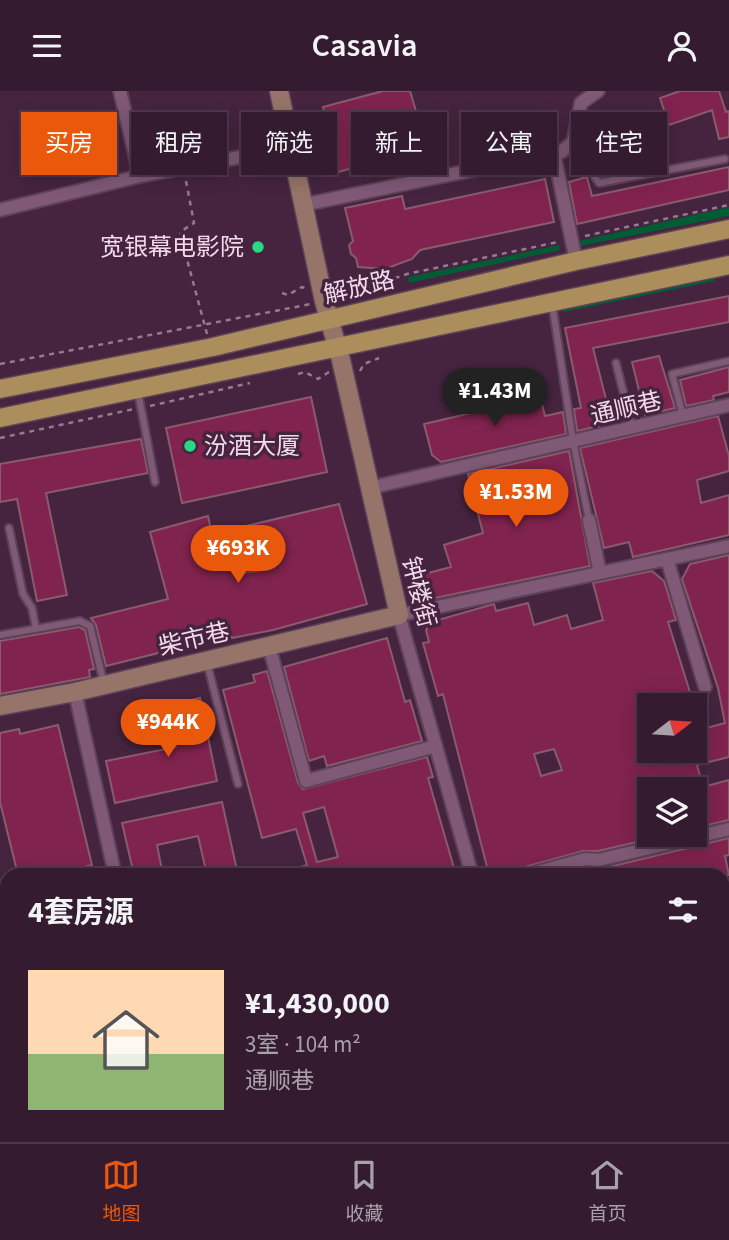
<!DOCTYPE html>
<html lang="zh">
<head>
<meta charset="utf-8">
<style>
  :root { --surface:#341b2f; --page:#3f283b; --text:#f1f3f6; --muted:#a9a1aa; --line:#4e394b; --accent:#ea580c }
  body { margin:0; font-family:"Source Sans 3","Noto Sans SC",sans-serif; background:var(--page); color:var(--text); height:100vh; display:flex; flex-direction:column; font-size:26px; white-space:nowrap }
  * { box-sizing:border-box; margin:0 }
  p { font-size:23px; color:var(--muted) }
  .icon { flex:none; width:38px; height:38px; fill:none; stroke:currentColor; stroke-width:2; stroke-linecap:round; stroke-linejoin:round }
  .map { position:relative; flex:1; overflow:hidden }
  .panel { position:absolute; left:0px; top:777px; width:730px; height:275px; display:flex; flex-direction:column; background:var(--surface); border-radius:21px 21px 0 0; box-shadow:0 4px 18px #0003,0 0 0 2px var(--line) }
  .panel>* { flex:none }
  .top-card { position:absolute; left:21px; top:21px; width:688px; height:63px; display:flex; gap:14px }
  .needle { width:46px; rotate:73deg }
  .buttons { position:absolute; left:637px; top:602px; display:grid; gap:14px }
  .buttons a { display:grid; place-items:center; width:70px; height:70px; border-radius:0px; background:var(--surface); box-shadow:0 4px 18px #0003,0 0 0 2px var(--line); font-size:35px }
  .price { position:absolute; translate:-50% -60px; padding:0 16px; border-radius:24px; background:var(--accent); color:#fff; font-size:23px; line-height:46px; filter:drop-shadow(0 2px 4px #0008) }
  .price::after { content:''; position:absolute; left:50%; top:42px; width:21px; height:16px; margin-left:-10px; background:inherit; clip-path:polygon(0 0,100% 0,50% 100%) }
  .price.selected { background:#222; color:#fff }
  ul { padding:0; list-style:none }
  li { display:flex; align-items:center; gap:21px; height:175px; padding:0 28px }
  li span { display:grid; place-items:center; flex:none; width:196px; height:140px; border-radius:0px; color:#555 }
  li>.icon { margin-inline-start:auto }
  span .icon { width:84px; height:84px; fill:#fffc; stroke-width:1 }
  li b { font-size:30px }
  h2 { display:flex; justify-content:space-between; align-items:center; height:84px; padding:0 28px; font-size:30px }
  .tag { padding:0 24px; border-radius:0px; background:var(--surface); box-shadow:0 4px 18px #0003,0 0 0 2px var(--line); font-size:24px; line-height:63px }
  .tag.selected { background:var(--accent); color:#fff }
  header { display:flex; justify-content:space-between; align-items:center; height:91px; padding:0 28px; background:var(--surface); font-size:32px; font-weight:600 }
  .menu { display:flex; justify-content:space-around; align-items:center; height:98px; border-top:2px solid var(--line); background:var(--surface); font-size:19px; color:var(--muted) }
  .menu a { display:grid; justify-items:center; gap:4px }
  .menu .selected { color:var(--accent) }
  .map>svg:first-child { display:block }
  .green { fill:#005c34 }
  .building { fill:#80234e; stroke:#895b6c; stroke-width:2; fill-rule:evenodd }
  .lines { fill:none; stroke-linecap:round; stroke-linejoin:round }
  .lane-casing { stroke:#5e4258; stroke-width:10 }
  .street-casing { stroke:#5e4258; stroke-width:16 }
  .secondary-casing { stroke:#5e4258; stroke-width:21 }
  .primary-casing { stroke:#5e4258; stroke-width:21 }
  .path { stroke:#967a90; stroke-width:2.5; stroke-dasharray:5 5; stroke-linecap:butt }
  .lane { stroke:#7f5976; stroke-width:6 }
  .street { stroke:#7f5976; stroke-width:12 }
  .secondary { stroke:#967469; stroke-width:18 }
  .primary { stroke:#ac8e5c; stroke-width:18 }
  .poi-dot { fill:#27d885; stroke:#46243f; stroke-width:2.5 }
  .labels { text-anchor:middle; stroke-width:7; stroke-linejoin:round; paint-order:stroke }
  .poi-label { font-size:24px; fill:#f1dbeb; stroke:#46243f; text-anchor:end }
  .street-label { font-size:24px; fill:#f1dbeb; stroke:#46243f }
</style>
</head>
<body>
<header><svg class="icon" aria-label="menu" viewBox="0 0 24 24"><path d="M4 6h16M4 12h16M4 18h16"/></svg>Casavia<svg class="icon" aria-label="person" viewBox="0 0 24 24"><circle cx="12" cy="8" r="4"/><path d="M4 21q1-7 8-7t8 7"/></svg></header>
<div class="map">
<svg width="729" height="1051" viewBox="0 0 729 1051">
  <rect width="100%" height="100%" fill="#46243f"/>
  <!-- green -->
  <path class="green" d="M729,116V125L580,155L579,150Z
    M559,154L560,159L409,192L408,186Z
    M713,183L715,190L564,221L563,215Z"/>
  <!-- building -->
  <path class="building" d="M383,0H410L427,57L338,81L323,16Z
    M680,0H719L726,21L729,20V46L719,48L712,19L669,34L660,7Z
    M729,76V99L577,133L569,91L587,86L592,105Z
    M545,88L554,131L420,159L412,168L385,178L358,176L356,167L351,163L349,154L353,150L345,117L402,105L405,118Z
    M729,205V231L593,257L612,332L577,340L574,318L581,317L565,237Z
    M659,265L675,317L645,324L632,271Z
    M729,276V301L713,305L714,309L686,315L680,289Z
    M536,290L545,325L563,321L566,343L441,371L432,364L424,333L523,310L520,294Z
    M311,306L327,381L182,412L166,337Z
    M718,325L729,365V380L697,389L701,412L729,404V444L633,466L629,451L604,457L580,357Z
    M141,348L148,382L46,402L67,504L37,510L17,408L0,411V373Z
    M569,360L590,475L430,508L423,505L417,485L451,476L444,454L483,442L468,383Z
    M339,413L367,513L273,539L232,547L231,544L106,575L96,534L91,527L168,508L150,441L208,425L213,449L224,446L235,483L258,480L246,435Z
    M729,464V666L697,674L703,696L729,689V729L695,737V721L708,717L703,698H649V744H667L598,760H583L525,776L518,784H489L443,603L438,605L423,552L429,551L426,539L431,531L494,513L496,520L528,512L534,534L567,524L571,538L603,529L593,492L652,480L664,490L676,529L668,531L694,614H649V660H695V640L725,632L718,597L682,488L690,473ZM554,658L562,679L541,685L534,663Z
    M79,536L85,539L94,578L89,579L90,586L0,603V550Z
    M387,547L405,611L410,609L422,650L327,675L324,665L309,670L284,576Z
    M267,580L298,692L303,698L427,666L433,686L428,687L456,784H284V781L307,774L296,738L262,747L223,599L255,591L253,584ZM324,716L338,766L317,771L303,722Z
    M200,607L217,690L115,712L106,670L176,656L167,614Z
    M58,634L92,774L50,784H18L0,711V642L19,638L20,643Z
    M222,711L238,784H207L198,745L157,754L163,784H134L122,732Z
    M729,747V764L725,765L729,784H560L586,777L601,778Z"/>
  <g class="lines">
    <!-- lane casing -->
    <g class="lane-casing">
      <path id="lane" d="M575,47C589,58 587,78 599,92L725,68
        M552,212L573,350L589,429
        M616,272L632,336
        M138,301L155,391
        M683,325L672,283L729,270
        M9,437L23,503L32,517L36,538
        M0,544L80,530L90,535L104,593
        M207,572L238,693
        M0,814L7,812
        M0,877L7,875
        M723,915L729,914
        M663,1045L664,1051"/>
    </g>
    <!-- street casing -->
    <g class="street-casing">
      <path id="street" d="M120,0L140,85
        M554,63L576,170
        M302,114L561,61L573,51L581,12L598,0
        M0,119L140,85L289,57
        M369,397L729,314
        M589,429L600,482
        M667,468L705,596
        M269,555L306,690L436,655
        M75,601L115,784
        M472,784L399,524L729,455
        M527,784L585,768L599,769L729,738
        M0,968L7,966
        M305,1045L307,1051
        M545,1045L547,1051
        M409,1051L430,1045"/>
    </g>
    <!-- secondary casing -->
    <g class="secondary-casing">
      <path id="secondary" d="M0,615L75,601L399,524L341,269L324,210L279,0"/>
    </g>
    <!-- primary casing -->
    <g class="primary-casing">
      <path id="primary" d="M0,298L213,256L576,170L729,138
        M0,327L729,174"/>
    </g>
    <!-- path -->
    <path class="path" d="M186,90L194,132L180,141L181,146L207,243
      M585,145L729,114
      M335,192L338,189L350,192L359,186
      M282,202L288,204L302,196L307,198
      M338,207L407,183L558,151
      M0,273L311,213
      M360,280L364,273L379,267
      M298,283L305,281L318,288L329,281
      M150,315L250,292
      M0,347L134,318"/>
    <!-- lane -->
    <use href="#lane" class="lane"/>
    <!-- street -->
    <use href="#street" class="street"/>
    <!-- secondary -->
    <use href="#secondary" class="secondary"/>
    <!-- primary -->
    <use href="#primary" class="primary"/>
  </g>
  <!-- markers -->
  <g class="poi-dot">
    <circle cx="258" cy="156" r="7"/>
    <circle cx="190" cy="355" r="7"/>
  </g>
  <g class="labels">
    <!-- poi labels -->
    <g class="poi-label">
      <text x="244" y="164">宽银幕电影院</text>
      <text x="204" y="363" text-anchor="start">汾酒大厦</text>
    </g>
    <!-- street labels -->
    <g class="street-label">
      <text transform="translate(359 196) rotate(-13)" y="8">解放路</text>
      <text transform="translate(626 317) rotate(-13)" y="8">通顺巷</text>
      <text transform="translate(419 501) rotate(76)" y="8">钟楼街</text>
      <text transform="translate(194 548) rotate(-13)" y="8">柴市巷</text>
    </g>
  </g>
</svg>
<div class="buttons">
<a><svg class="needle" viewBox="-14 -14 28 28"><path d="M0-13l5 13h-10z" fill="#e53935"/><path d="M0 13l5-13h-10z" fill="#a9a1aa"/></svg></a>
<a><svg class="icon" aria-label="layers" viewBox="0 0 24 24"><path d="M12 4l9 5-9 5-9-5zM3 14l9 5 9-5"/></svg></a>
</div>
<b class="price selected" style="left:495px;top:337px">¥1.43M</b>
<b class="price" style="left:516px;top:438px">¥1.53M</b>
<b class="price" style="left:238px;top:494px">¥693K</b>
<b class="price" style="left:168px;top:668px">¥944K</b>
<div class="top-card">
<a class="tag selected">买房</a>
<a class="tag">租房</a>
<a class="tag">筛选</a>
<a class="tag">新上</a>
<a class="tag">公寓</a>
<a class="tag">住宅</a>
</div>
<section class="panel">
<h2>4套房源<svg class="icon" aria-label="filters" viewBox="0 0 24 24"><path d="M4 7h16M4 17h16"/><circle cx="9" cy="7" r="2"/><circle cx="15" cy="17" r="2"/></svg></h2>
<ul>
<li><span style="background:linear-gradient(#ffd9b3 60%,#8fb573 0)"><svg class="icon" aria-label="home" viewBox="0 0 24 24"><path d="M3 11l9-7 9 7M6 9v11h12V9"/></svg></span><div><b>¥1,430,000</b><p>3室 · 104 m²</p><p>通顺巷</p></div></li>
</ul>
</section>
</div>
<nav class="menu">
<a class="selected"><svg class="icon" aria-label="map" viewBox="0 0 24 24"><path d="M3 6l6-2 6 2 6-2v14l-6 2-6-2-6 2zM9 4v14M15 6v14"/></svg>地图</a>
<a><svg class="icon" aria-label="saved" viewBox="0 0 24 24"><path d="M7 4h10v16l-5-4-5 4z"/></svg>收藏</a>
<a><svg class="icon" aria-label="home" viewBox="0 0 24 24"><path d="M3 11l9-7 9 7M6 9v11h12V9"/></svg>首页</a>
</nav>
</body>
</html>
